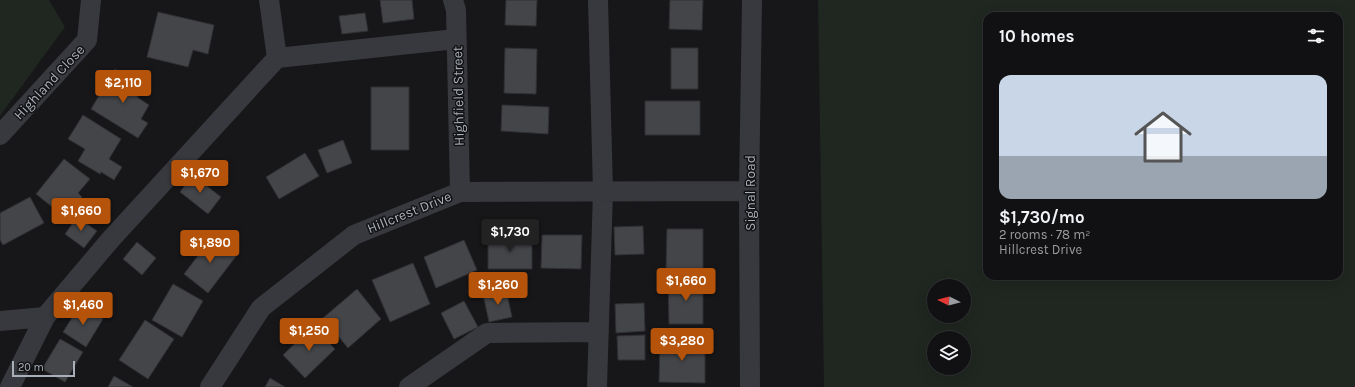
<!DOCTYPE html>
<html lang="en">
<head>
<meta charset="utf-8">
<style>
  :root { --surface:#111113; --page:#1a1a1c; --text:#f1f3f6; --muted:#9c9da0; --line:#303133; --accent:#b45309 }
  body { margin:0; font-family:Karla,sans-serif; background:var(--page); color:var(--text); height:100vh; display:flex; flex-direction:column; font-size:15px; white-space:nowrap }
  * { box-sizing:border-box; margin:0 }
  p { font-size:13px; color:var(--muted) }
  .icon { flex:none; width:22px; height:22px; fill:none; stroke:currentColor; stroke-width:2; stroke-linecap:round; stroke-linejoin:round }
  .map { position:relative; flex:1; overflow:hidden }
  .sheet { position:absolute; left:983px; top:12px; width:360px; height:268px; display:flex; flex-direction:column; background:var(--surface); border-radius:12px; box-shadow:0 4px 16px #0002,0 0 0 1px var(--line) }
  .sheet>* { flex:none }
  .needle { width:26px; rotate:276deg }
  .tools { position:absolute; left:927px; top:279px; display:grid; gap:8px }
  .tools a { display:grid; place-items:center; width:44px; height:44px; border-radius:50%; background:var(--surface); box-shadow:0 4px 16px #0002,0 0 0 1px var(--line); font-size:20px }
  .scale { position:absolute; left:12px; bottom:10px; width:63px; box-sizing:border-box; padding-left:4px; border:2px solid #a9afb9; border-top:0; font-size:11px; line-height:14px; white-space:nowrap; color:#a9afb9; -webkit-text-stroke:3px #121214; paint-order:stroke }
  .price { position:absolute; translate:-50% -34px; padding:0 9px; border-radius:4px; background:var(--accent); color:#fff; font-size:13px; line-height:26px; filter:drop-shadow(0 1px 2px #0008) }
  .price::after { content:''; position:absolute; left:50%; top:24px; width:12px; height:9px; margin-left:-6px; background:inherit; clip-path:polygon(0 0,100% 0,50% 100%) }
  .price.on { background:#222; color:#fff }
  ul { padding:0; list-style:none }
  li { display:grid; align-content:center; gap:8px; height:212px; padding:0 16px }
  li span { display:grid; place-items:center; height:124px; border-radius:12px; color:#555 }
  li>.icon { margin-inline-start:auto }
  span .icon { width:72px; height:72px; fill:#fffc; stroke-width:1 }
  li b { font-size:17px }
  h2 { display:flex; justify-content:space-between; align-items:center; height:48px; padding:0 16px; font-size:17px }
  .map>svg:first-child { display:block }
  .green { fill:#1f2720; fill-rule:evenodd }
  .building { fill:#434549; stroke:#313135 }
  .lines { fill:none; stroke-linecap:round; stroke-linejoin:round }
  .minor { stroke:#38393e; stroke-width:20 }
  .labels { text-anchor:middle; stroke-width:3; stroke-linejoin:round; paint-order:stroke }
  .street-label { font-size:14px; fill:#a9afb9; stroke:#121214 }
</style>
</head>
<body>
<div class="map">
<svg width="1355" height="387" viewBox="0 0 1355 387">
  <rect width="100%" height="100%" fill="#171719"/>
  <!-- green -->
  <path class="green" d="M0,0H49L65,27L0,116Z
    M818,0H1355V387H824ZM987,16H1339V276H987ZM934,286H964V316H934ZM934,338H964V368H934Z"/>
  <!-- building -->
  <path class="building" d="M380,0H412L414,19L383,23Z
    M506,0H537L536,26L505,25Z
    M670,0H703L702,30L669,29Z
    M158,12L214,25L208,54L193,50L188,67L147,57Z
    M365,13L368,31L342,34L339,16Z
    M505,48L537,49L536,94L504,93Z
    M671,48H698V89H671Z
    M115,69L144,86L137,97L149,105L141,119L148,123L138,138L91,109Z
    M371,87H409V150H371Z
    M645,101H700V135H645Z
    M502,105L549,107L548,134L501,131Z
    M83,115L121,139L109,159L122,167L114,180L101,172L100,174L78,161L85,149L68,139Z
    M343,140L352,163L327,173L318,150Z
    M305,153L319,176L279,199L266,177Z
    M64,159L90,179L78,193L82,197L67,216L62,213L61,214L36,194Z
    M193,175L221,197L208,214L180,192Z
    M30,197L44,223L3,245L0,240V213Z
    M77,217L97,231L84,248L65,234Z
    M643,226L644,254L615,255L614,227Z
    M667,229H703V271H666Z
    M542,235H582L581,269L541,268Z
    M213,236L237,255L208,293L184,274Z
    M488,237H532V269H488Z
    M464,240L477,270L436,288L424,257Z
    M137,242L156,258L142,275L123,259Z
    M413,263L430,304L390,322L372,280Z
    M668,280H703V324H669Z
    M173,284L203,301L182,337L152,320Z
    M357,289L381,319L348,348L323,318Z
    M506,289L512,317L489,322L483,294Z
    M464,301L478,327L454,339L441,313Z
    M644,303L645,331L616,333L615,304Z
    M80,305L103,319L86,347L63,332Z
    M145,320L174,339L148,379L119,360Z
    M313,326L335,349L305,378L283,355Z
    M645,335V360H618L617,336Z
    M60,339L83,352L65,382L42,369Z
    M660,341L705,342V383L659,382Z
    M114,376L133,387H108Z
    M270,378L285,387H265Z"/>
  <g class="lines">
    <!-- minor -->
    <path class="minor" d="M269,0L277,58
      M453,0L456,10L460,192
      M0,135L87,40L91,0
      M0,321L45,317
      M10,387L45,317L111,239L277,58L456,39
      M210,387L261,308L354,235L460,192L749,191
      M409,387L487,333L599,332
      M597,387L603,191L598,0
      M750,387L749,191L752,0"/>
  </g>
  <g class="labels">
    <!-- street labels -->
    <g class="street-label">
      <text transform="translate(49 82) rotate(-47)" y="5">Highland Close</text>
      <text transform="translate(458 96) rotate(-91)" y="5">Highfield Street</text>
      <text transform="translate(750 193) rotate(-90)" y="5">Signal Road</text>
      <text transform="translate(409 212) rotate(-22)" y="5">Hillcrest Drive</text>
    </g>
  </g>
</svg>
<div class="tools">
<a><svg class="needle" viewBox="-14 -14 28 28"><path d="M0-13l5 13h-10z" fill="#e53935"/><path d="M0 13l5-13h-10z" fill="#9c9da0"/></svg></a>
<a><svg class="icon" aria-label="layers" viewBox="0 0 24 24"><path d="M12 4l9 5-9 5-9-5zM3 14l9 5 9-5"/></svg></a>
</div>
<div class="scale">20 m</div>
<b class="price" style="left:123px;top:104px">$2,110</b>
<b class="price" style="left:200px;top:194px">$1,670</b>
<b class="price" style="left:81px;top:232px">$1,660</b>
<b class="price on" style="left:510px;top:253px">$1,730</b>
<b class="price" style="left:210px;top:264px">$1,890</b>
<b class="price" style="left:686px;top:302px">$1,660</b>
<b class="price" style="left:498px;top:306px">$1,260</b>
<b class="price" style="left:83px;top:326px">$1,460</b>
<b class="price" style="left:309px;top:352px">$1,250</b>
<b class="price" style="left:682px;top:362px">$3,280</b>
<section class="sheet">
<h2>10 homes<svg class="icon" aria-label="filters" viewBox="0 0 24 24"><path d="M4 7h16M4 17h16"/><circle cx="9" cy="7" r="2"/><circle cx="15" cy="17" r="2"/></svg></h2>
<ul>
<li><span style="background:linear-gradient(#c9d6e8 65%,#9aa5b1 0)"><svg class="icon" aria-label="home" viewBox="0 0 24 24"><path d="M3 11l9-7 9 7M6 9v11h12V9"/></svg></span><div><b>$1,730/mo</b><p>2 rooms · 78 m²</p><p>Hillcrest Drive</p></div></li>
</ul>
</section>
</div>
</body>
</html>
